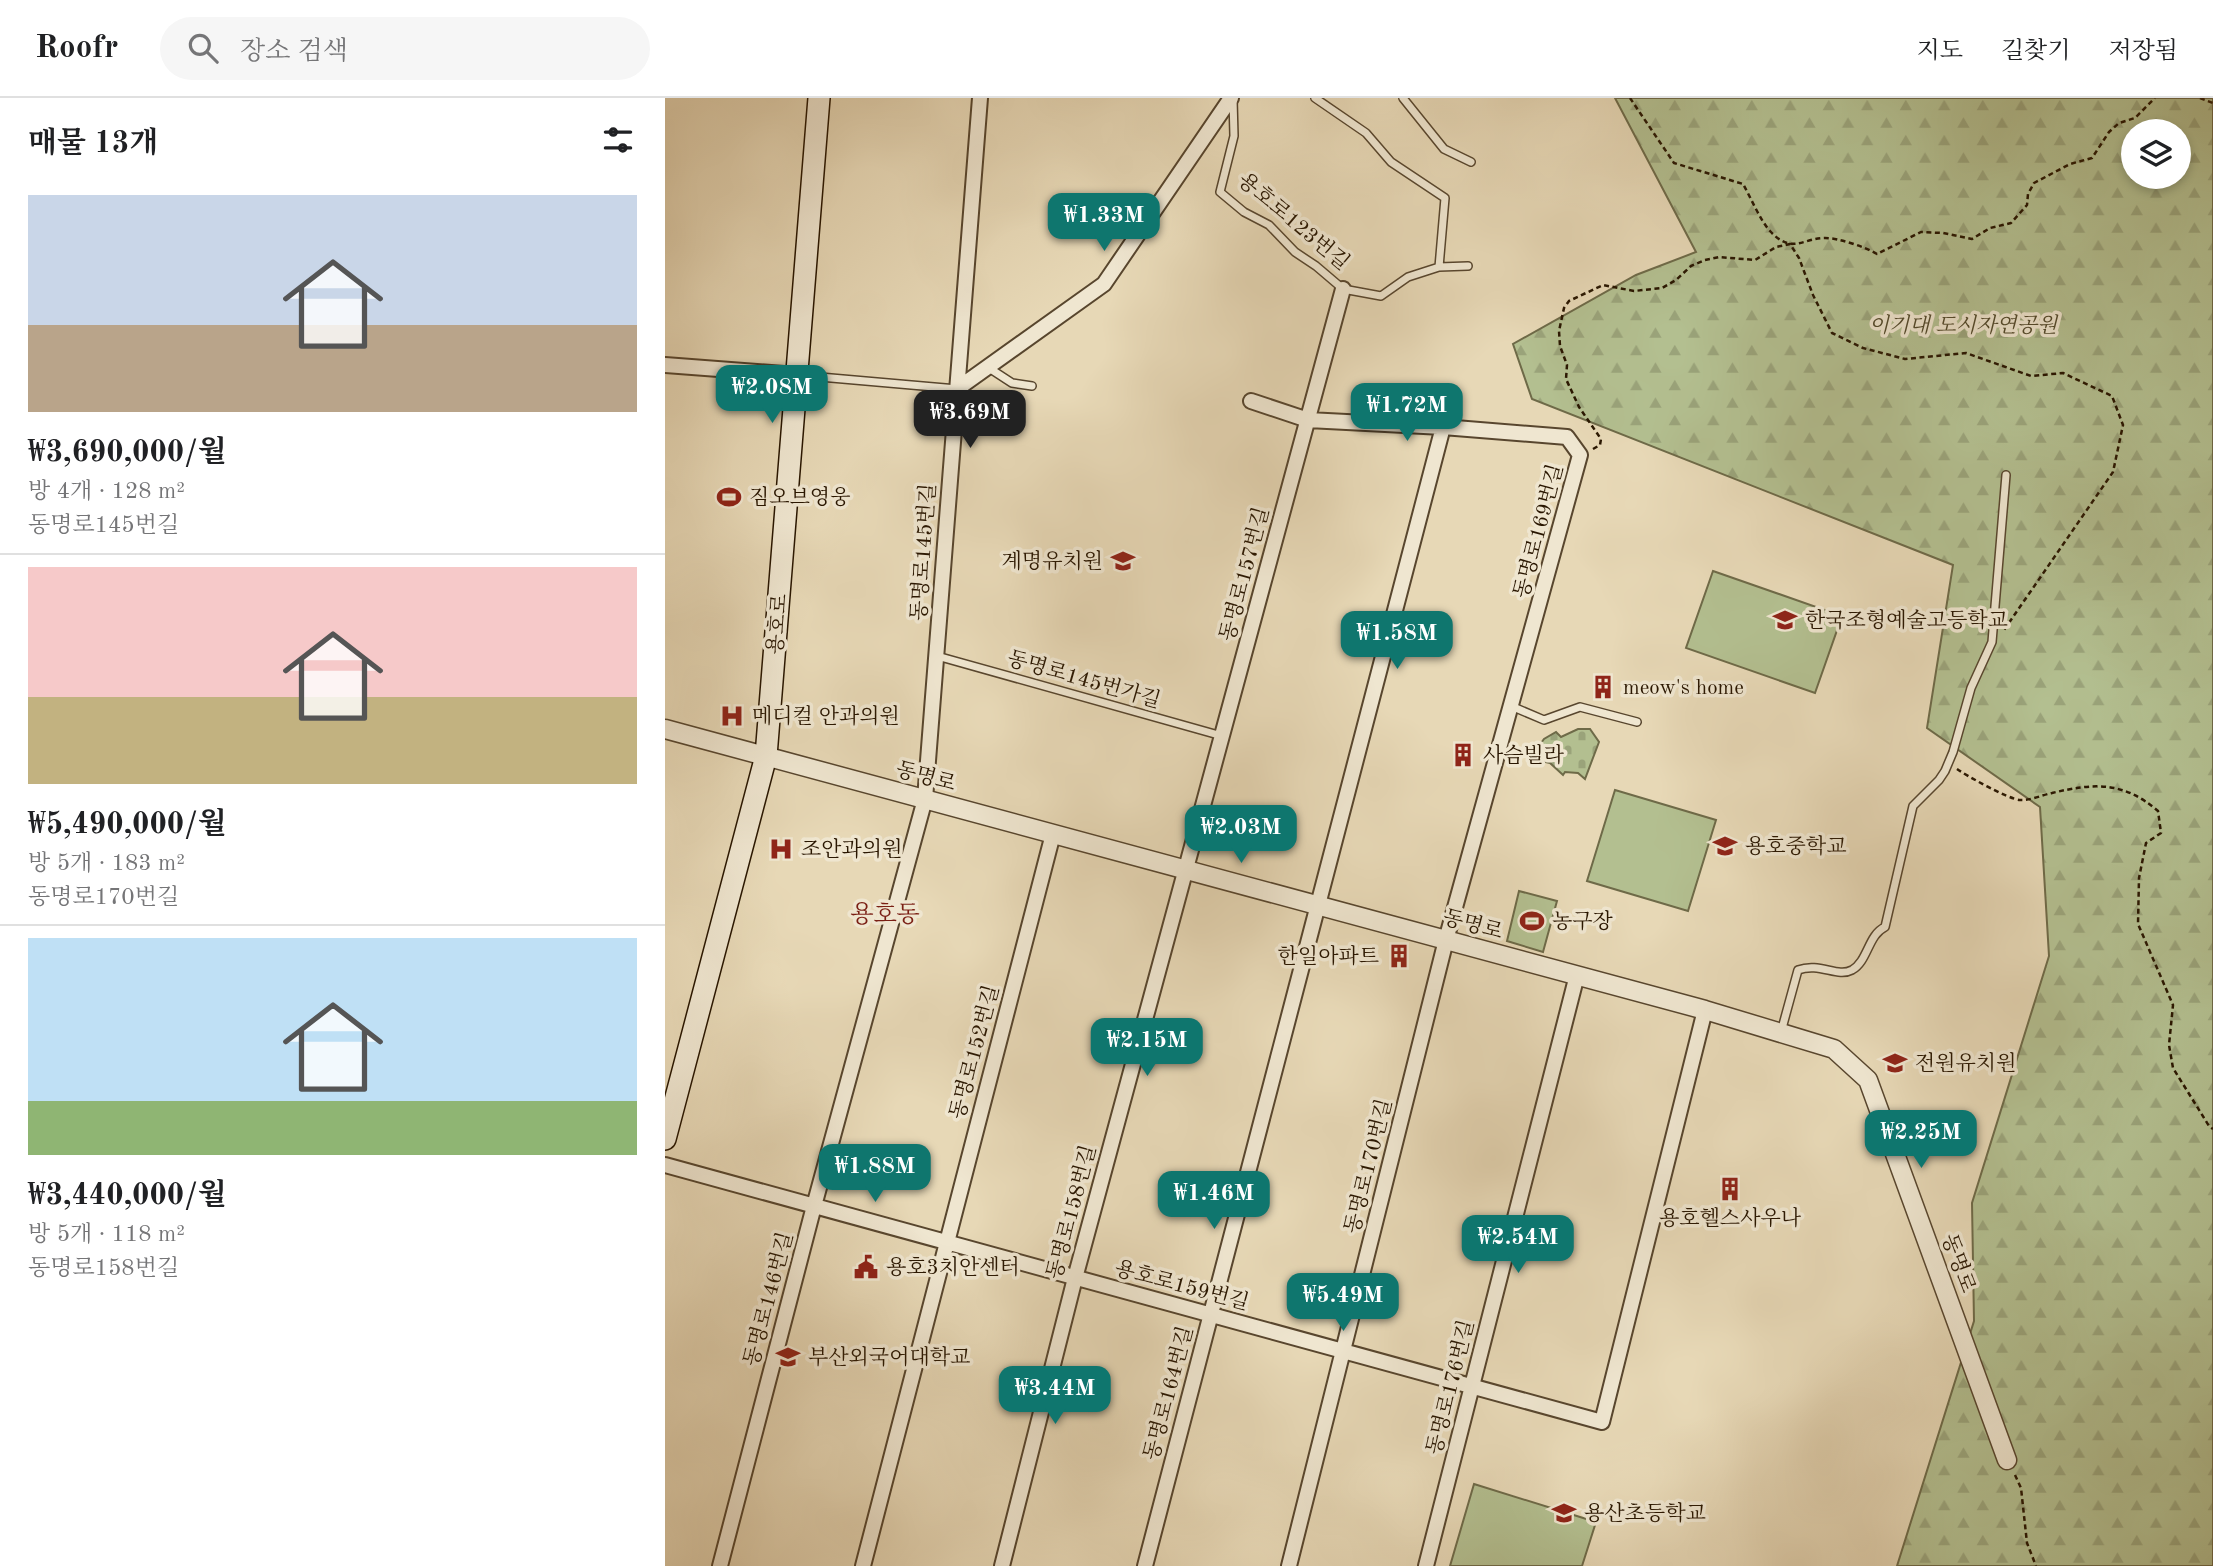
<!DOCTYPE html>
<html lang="ko">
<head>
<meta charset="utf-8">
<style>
  :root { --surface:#fff; --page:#f6f6f6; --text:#202124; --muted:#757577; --line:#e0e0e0; --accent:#0f766e }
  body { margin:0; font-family:"Old Standard TT","Noto Serif KR",serif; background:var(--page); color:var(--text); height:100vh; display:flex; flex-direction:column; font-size:26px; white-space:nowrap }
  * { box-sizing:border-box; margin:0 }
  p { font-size:23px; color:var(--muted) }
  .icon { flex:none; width:38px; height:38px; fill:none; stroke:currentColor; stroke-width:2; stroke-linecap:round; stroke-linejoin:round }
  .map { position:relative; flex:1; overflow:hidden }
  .details { display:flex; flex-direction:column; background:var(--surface); width:665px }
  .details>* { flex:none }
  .fabs { position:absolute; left:1456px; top:21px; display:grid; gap:14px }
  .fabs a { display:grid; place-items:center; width:70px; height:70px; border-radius:50%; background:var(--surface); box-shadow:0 4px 10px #0003; font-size:35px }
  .price { position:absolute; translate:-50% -60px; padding:0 16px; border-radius:14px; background:var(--accent); color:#fff; font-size:23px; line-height:46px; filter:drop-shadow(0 2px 4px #0008) }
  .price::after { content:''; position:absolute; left:50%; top:42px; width:21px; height:16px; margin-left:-10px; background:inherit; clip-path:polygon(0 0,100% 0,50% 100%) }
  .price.on { background:#222; color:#fff }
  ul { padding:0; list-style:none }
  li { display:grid; align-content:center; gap:14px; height:371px; padding:0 28px }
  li+li { border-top:2px solid var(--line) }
  li span { display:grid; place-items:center; height:217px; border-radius:0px; color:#555 }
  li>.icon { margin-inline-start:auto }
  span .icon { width:126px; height:126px; fill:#fffc; stroke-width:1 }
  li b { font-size:30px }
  h2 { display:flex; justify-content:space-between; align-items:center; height:84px; padding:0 28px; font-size:30px }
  header { display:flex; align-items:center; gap:42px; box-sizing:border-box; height:98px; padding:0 35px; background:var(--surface); border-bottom:2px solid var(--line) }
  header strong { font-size:33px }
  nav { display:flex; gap:38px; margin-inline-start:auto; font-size:24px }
  .search { width:490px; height:63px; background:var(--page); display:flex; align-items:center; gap:18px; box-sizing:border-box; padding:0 24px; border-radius:38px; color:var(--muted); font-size:26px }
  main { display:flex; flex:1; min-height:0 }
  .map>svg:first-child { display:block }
  .forest { fill:url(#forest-firs); stroke:#6e6a48; stroke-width:2; fill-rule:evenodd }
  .cemetery { fill:url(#cemetery-stones); stroke:#6e6a48; stroke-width:2 }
  .garden { fill:#b3bf90; stroke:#6e6a48; stroke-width:2 }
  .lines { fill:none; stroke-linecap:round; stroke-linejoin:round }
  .service-casing { stroke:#58462e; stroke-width:10 }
  .minor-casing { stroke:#58462e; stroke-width:18 }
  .tertiary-casing { stroke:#58462e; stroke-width:21 }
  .secondary-casing { stroke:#291600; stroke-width:24 }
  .path { stroke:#291600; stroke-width:2.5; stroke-dasharray:5 3.5; stroke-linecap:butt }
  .service { stroke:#efe6d0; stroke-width:7 }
  .minor { stroke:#efe6d0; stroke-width:14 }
  .tertiary { stroke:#efe6d0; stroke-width:18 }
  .secondary { stroke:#efe6d0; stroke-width:21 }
  .labels { text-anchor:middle; stroke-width:7; stroke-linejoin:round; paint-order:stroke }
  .street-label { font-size:21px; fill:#291600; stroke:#efe6d0 }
  .park-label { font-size:21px; font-style:italic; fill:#52492b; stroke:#efe6d0 }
  .poi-label { font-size:21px; fill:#291600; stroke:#efe6d0; text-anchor:start }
  .quarter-label { font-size:24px; fill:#7a1f14; stroke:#efe6d0 }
</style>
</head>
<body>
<header>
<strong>Roofr</strong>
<div class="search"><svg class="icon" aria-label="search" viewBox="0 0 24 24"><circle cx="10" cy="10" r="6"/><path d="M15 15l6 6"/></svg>장소 검색</div>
<nav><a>지도</a><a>길찾기</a><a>저장됨</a></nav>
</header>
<main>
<section class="details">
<h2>매물 13개<svg class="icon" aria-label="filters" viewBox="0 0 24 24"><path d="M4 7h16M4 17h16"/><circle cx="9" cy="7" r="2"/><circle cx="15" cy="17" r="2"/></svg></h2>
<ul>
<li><span style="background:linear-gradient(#c9d6e8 60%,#b9a48a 0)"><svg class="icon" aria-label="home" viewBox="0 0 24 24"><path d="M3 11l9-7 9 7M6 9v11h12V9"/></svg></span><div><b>₩3,690,000/월</b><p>방 4개 · 128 m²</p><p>동명로145번길</p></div></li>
<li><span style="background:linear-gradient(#f6c9c9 60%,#c2b280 0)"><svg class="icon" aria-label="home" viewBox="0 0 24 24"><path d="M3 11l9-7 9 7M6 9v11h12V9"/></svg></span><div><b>₩5,490,000/월</b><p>방 5개 · 183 m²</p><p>동명로170번길</p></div></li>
<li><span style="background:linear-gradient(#bfe0f5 75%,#8fb573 0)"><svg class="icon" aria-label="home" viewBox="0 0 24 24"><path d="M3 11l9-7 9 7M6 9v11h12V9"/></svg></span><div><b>₩3,440,000/월</b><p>방 5개 · 118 m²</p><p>동명로158번길</p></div></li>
</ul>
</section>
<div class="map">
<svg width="1548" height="1468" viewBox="0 0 1548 1468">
  <defs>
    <pattern id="forest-firs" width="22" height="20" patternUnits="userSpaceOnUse" patternTransform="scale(1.75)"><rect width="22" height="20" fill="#b3bf90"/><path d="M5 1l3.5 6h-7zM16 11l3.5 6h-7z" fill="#9aa37a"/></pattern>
    <pattern id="cemetery-stones" width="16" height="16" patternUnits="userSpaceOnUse" patternTransform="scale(1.75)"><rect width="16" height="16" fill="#b3bf90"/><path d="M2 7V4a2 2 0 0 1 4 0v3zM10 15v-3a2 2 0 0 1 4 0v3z" fill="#9aa37a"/></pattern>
  </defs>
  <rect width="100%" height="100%" fill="#e7d8b6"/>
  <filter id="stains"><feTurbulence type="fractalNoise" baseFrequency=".00286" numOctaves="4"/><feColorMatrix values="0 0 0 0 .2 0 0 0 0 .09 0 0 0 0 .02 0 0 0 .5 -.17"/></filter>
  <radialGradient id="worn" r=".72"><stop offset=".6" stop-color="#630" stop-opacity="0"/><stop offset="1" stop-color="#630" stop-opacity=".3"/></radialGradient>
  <!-- forest -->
  <path class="forest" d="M950,0H1548V1468H1232L1309,1223L1307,1105L1384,858L1375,709L1262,630L1288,467L867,301L848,246L971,177L1031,154ZM1468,33H1514V79H1468Z"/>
  <!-- cemetery -->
  <path class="cemetery" d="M913,631H925L934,644L920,681L913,675L900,674L898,677L885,665L880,664L881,656L871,652L879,641L891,634L896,639Z"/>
  <!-- garden -->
  <path class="garden" d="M1048,473L1177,518L1150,595L1021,550Z
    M950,692L1051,722L1023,813L922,783Z
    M854,793L892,803L878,854L842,843Z
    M809,1386L931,1424L917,1468H785Z"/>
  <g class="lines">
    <!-- service casing -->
    <g class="service-casing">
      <path id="service" d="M738,0L779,51L806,64
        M568,1L569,38L555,94L579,114L604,127L630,154L651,168L678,191L716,198L743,179L774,169L780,100L726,64L701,35L650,0
        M774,169L803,168
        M324,270L347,285L367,288
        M132,277L292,291
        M272,558L557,638
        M846,608L879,622L915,609L972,624
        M1116,934L1133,872C1155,864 1172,880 1187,872C1203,863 1203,837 1220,829L1248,708L1274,682L1280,673L1288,654L1306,590L1327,544L1341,377"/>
    </g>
    <!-- minor casing -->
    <g class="minor-casing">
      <path id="minor" d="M0,267L132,277
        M292,291L439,186L566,0
        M586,303L643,322L778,329L902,339L915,357L781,842L624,1468
        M0,1067L937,1324L1040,912
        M55,1468L149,1108L260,701L315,0
        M198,1468L388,736
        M337,1468L410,1180L678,191
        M480,1468L778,329
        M761,1468L912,877"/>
    </g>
    <!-- tertiary casing -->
    <g class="tertiary-casing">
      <path id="tertiary" d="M0,631L1040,912L1169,951L1203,982L1342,1362"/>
    </g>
    <!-- secondary casing -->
    <g class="secondary-casing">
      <path id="secondary" d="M0,1041L101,658L154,0"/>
    </g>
    <!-- path -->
    <path class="path" d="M965,0L1009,65L1078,86C1086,100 1095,122 1105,133C1127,157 1138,140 1160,140C1174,140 1200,149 1212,156L1256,134L1278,135L1307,141L1325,130L1346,125L1362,107L1363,96L1369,85L1405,66L1427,60L1444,34L1454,25L1470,20L1490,0
      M1535,0L1548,5
      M928,351L935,347L936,341L914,309L901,281L902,267L895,248L894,233L899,210L904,203L938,187L969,193L997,190L1011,182L1026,168L1040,162L1054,159L1090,162L1111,149L1125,146L1134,160L1148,197L1167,235L1198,250L1240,261L1301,255L1366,278L1398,275L1447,298L1458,327L1448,374L1339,532
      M1292,671C1302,678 1343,701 1355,702C1364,703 1377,697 1387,695C1429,685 1458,683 1493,713L1496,735L1481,745L1474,780L1473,826L1508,907L1504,947L1508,970L1544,1028L1548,1031
      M1350,1377L1356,1390L1362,1445L1371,1468"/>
    <!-- service -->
    <use href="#service" class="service"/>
    <!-- minor -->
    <use href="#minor" class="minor"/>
    <!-- tertiary -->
    <use href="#tertiary" class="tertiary"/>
    <!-- secondary -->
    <use href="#secondary" class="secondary"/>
  </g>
  <!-- icons -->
  <defs>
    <g id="stadium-bare" transform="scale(1.89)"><path d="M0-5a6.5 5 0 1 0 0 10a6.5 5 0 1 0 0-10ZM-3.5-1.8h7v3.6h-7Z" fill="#8f2418" stroke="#efe6d0" stroke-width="2.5" paint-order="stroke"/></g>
    <g id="school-bare" transform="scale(1.89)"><path d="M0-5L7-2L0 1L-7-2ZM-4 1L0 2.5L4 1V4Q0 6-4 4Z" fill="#8f2418" stroke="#efe6d0" stroke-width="2.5" paint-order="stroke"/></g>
    <g id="building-bare" transform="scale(1.89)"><path d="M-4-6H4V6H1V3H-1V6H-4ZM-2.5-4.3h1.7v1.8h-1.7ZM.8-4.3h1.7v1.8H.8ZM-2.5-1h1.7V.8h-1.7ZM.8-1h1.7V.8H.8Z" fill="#8f2418" stroke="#efe6d0" stroke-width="2.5" paint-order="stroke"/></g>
    <g id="hospital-bare" transform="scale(1.89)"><path d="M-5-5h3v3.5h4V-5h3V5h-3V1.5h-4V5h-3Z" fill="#8f2418" stroke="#efe6d0" stroke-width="2.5" paint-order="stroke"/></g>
    <g id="civic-bare" transform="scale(1.89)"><path d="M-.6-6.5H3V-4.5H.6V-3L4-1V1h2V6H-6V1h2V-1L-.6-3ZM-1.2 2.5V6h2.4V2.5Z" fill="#8f2418" stroke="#efe6d0" stroke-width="2.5" paint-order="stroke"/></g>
    <g id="university-bare" transform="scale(1.89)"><path d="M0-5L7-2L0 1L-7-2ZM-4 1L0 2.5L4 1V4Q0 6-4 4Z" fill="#8f2418" stroke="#efe6d0" stroke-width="2.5" paint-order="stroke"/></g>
  </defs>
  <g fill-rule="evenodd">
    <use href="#stadium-bare" x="64" y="399"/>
    <use href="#school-bare" x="458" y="463"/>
    <use href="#school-bare" x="1120" y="522"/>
    <use href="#building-bare" x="938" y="589"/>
    <use href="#hospital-bare" x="67" y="618"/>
    <use href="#building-bare" x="798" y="657"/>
    <use href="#school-bare" x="1060" y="748"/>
    <use href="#hospital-bare" x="116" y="751"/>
    <use href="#stadium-bare" x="867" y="823"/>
    <use href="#building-bare" x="734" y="858"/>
    <use href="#school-bare" x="1230" y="965"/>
    <use href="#building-bare" x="1065" y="1091"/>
    <use href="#civic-bare" x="201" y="1169"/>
    <use href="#university-bare" x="123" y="1259"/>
    <use href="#school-bare" x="899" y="1415"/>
  </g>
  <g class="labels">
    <!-- street labels -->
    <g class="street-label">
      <text transform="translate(629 123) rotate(40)" y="7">용호로123번길</text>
      <text transform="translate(873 433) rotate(-75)" y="7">동명로169번길</text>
      <text transform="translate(258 454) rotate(-86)" y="7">동명로145번길</text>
      <text transform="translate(579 476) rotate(-75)" y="7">동명로157번길</text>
      <text transform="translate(112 526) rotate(-85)" y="7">용호로</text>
      <text transform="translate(419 581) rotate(16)" y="7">동명로145번가길</text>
      <text transform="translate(261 678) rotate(15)" y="7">동명로</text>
      <text transform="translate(808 826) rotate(15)" y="7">동명로</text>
      <text transform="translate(309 954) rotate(-75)" y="7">동명로152번길</text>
      <text transform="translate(703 1068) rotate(-76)" y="7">동명로170번길</text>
      <text transform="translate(406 1114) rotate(-75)" y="7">동명로158번길</text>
      <text transform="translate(1294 1165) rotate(70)" y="7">동명로</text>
      <text transform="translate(517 1187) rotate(15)" y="7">용호로159번길</text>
      <text transform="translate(103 1201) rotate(-75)" y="7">동명로146번길</text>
      <text transform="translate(785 1289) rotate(-76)" y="7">동명로176번길</text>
      <text transform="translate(503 1295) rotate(-75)" y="7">동명로164번길</text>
    </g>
    <!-- park labels -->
    <g class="park-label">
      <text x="1298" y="234">이기대 도시자연공원</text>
    </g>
    <!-- poi labels -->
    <g class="poi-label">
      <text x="84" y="406">짐오브영웅</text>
      <text x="438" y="470" text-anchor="end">계명유치원</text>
      <text x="1140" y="529">한국조형예술고등학교</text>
      <text x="958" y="596">meow's home</text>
      <text x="87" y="625">메디컬 안과의원</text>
      <text x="818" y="664">사슴빌라</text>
      <text x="1080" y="755">용호중학교</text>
      <text x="136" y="758">조안과의원</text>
      <text x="887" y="830">농구장</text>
      <text x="714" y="865" text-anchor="end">한일아파트</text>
      <text x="1250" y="972">전원유치원</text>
      <text x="1065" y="1127" text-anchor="middle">용호헬스사우나</text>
      <text x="221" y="1176">용호3치안센터</text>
      <text x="143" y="1266">부산외국어대학교</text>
      <text x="919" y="1422">용산초등학교</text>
    </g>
    <!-- quarter labels -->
    <g class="quarter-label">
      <text x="220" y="824">용호동</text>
    </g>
  </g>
  <rect width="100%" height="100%" filter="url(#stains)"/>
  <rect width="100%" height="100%" fill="url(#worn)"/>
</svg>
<div class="fabs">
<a><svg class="icon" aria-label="layers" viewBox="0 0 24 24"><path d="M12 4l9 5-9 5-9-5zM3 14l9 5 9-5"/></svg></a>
</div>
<b class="price" style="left:439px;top:155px">₩1.33M</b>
<b class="price" style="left:107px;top:327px">₩2.08M</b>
<b class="price" style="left:742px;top:345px">₩1.72M</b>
<b class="price on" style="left:305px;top:352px">₩3.69M</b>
<b class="price" style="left:732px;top:573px">₩1.58M</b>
<b class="price" style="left:576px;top:767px">₩2.03M</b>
<b class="price" style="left:482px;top:980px">₩2.15M</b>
<b class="price" style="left:1256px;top:1072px">₩2.25M</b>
<b class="price" style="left:210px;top:1106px">₩1.88M</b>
<b class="price" style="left:549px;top:1133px">₩1.46M</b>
<b class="price" style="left:853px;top:1177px">₩2.54M</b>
<b class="price" style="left:678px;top:1235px">₩5.49M</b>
<b class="price" style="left:390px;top:1328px">₩3.44M</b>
</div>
</main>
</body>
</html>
